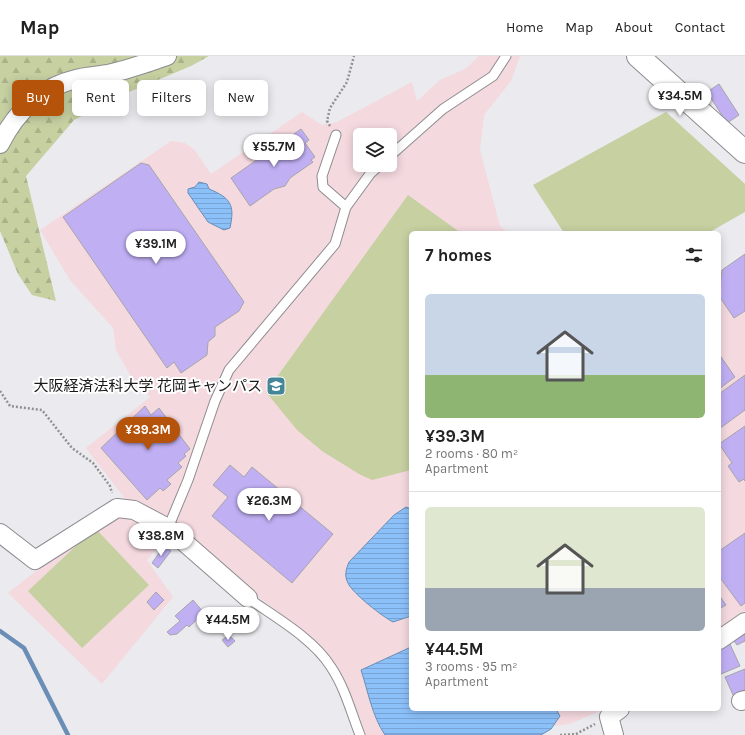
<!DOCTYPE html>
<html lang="en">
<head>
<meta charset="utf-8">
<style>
  :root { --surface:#fff; --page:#f2f2f2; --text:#222; --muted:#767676; --line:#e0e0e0; --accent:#b45309 }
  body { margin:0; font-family:Karla,"Noto Sans JP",sans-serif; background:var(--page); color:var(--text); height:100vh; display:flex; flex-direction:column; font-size:15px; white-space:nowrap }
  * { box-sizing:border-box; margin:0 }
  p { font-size:13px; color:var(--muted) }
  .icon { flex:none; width:22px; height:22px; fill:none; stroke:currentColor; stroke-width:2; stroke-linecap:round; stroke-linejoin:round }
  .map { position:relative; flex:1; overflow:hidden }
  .sheet { position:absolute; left:409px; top:175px; width:312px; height:480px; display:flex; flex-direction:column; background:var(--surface); border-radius:6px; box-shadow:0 2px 10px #0003 }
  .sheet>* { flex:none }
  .banner { position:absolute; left:12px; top:24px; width:337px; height:36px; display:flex; gap:8px }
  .controls { position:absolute; left:353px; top:72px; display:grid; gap:8px }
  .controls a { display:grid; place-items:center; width:44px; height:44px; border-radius:6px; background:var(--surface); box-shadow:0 2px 10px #0003; font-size:20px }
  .price { position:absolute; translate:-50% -34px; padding:0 9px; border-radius:14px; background:#fff; color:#222; font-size:13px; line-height:26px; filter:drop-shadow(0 1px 2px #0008) }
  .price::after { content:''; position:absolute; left:50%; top:24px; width:12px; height:9px; margin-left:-6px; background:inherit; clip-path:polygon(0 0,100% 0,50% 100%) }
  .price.on { background:var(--accent); color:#fff }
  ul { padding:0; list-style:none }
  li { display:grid; align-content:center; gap:8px; height:212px; padding:0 16px }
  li+li { border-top:1px solid var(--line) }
  li span { display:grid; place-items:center; height:124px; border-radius:6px; color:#555 }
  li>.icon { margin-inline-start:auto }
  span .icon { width:72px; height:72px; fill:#fffc; stroke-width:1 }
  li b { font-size:17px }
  h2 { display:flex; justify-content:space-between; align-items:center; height:48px; padding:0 16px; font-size:17px }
  .chip { padding:0 14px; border-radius:6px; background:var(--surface); box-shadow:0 2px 10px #0003; font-size:14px; line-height:36px }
  .chip.on { background:var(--accent); color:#fff }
  header { display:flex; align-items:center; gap:24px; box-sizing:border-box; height:56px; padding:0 20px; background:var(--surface); border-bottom:1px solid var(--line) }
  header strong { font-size:19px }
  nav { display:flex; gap:22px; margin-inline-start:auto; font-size:14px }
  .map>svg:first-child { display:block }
  .education { fill:#f4d9df; fill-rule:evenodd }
  .forest { fill:url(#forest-firs) }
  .garden { fill:#c6d0a1 }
  .water { fill:url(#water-rules); stroke:#6a8eb6 }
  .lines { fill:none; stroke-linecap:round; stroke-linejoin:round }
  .stream { stroke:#6a8eb6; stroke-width:4.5 }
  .building { fill:#c1aff4; stroke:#a6a5a8 }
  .lane-casing { stroke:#8d8c8f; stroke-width:11 }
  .street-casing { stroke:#8d8c8f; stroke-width:20 }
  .secondary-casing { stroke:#8d8c8f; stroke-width:24 }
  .path { stroke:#919194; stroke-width:2.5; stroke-dasharray:2 2; stroke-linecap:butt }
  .lane { stroke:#fff; stroke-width:9 }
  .street { stroke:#fff; stroke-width:18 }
  .secondary { stroke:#fff; stroke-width:22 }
  .labels { text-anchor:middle; stroke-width:4; stroke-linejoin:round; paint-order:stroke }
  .poi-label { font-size:15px; fill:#19191a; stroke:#fff; text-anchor:end }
</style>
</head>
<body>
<header>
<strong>Map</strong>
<nav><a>Home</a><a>Map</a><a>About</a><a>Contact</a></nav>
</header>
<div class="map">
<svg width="745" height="679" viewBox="0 0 745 679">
  <defs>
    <pattern id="forest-firs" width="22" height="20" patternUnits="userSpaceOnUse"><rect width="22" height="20" fill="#c6d0a1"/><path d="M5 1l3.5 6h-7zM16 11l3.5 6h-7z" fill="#aab28a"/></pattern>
    <pattern id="water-rules" width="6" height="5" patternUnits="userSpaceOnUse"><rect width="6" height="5" fill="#8cc0f9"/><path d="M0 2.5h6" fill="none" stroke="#78a4d5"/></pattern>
  </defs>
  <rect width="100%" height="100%" fill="#ebeaee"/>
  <!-- education -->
  <path class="education" d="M479,0H520L511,25L484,59L480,94L500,170L508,177H411V653H604L570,668L544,671L532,679H364L348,631L334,606L314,583L253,537L176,471L147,504L173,541L102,628L8,537L126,444L86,392L150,341L130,319L116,294L113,272L70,224L40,174L171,85L185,87L194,93L211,118L302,56L322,69L337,66L412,26L417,45L440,24L465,13ZM360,79H390V109H360Z
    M719,234L745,251V554L719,572Z"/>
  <!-- forest -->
  <path class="forest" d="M0,0H209L191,10L129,36L74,64L26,120L56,245L32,239L18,218L0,175Z"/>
  <!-- garden -->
  <path class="garden" d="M666,56L745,128V156L708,177H564L533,129Z
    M408,139L461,177H411V414L372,424L359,418L322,395L297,374L266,336Z
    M95,472L149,529L82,592L28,535Z"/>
  <!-- water -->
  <path class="water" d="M199,126L207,128L209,133C231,142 235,149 230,172L224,174L208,166L188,137V133L195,131Z
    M406,451L411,453V560L393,566C383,561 352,537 348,527C344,520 346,513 349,506L394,459Z
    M411,591V653H556L560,660L551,673L541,679H385C372,660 368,635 361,614Z"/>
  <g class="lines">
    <!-- stream -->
    <path class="stream" d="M0,575L24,592L68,679"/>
  </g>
  <!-- building -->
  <path class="building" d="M719,28L739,59L727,67L707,36Z
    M301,73L309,84L305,87L315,101L311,104L313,106L290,122L285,130L274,133L250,150L231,122Z
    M141,107L149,109L244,246L239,255L215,271V280L208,286L207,299L181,317L174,306L167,312L63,161Z
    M745,198V255L734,262L719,240L722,214Z
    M719,298L735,321L719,333Z
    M745,319V354L719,373V338Z
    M145,350L151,359L159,352L190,393L184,398L186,400L178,407L182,411L167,424L171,428L163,435L160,432L147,444L101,392Z
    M745,370V425L744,423L739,426L728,410L732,407L719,388Z
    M230,409L244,421L252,411L333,478L292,527L212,460L228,441L213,429Z
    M745,477V547L741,550L721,523L719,524V495Z
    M164,490L171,495L158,512L152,507Z
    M156,536L164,544L154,554L147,546Z
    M719,539L726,549L719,553Z
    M193,544L204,557L189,571L187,569L177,578L170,579L167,576L180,565L175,560Z
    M745,575V585L737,589L732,582Z
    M229,579L235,585L228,591L222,584Z
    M729,586L740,610L721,618L719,614V595Z
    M745,613V634L733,639L725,621Z"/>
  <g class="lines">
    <!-- lane casing -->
    <g class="lane-casing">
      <path id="lane" d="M336,79L322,120L323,131L346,151
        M390,100L443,53L493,20L506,0
        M168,472L188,424L215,345L229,314L335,188L346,151L370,118L380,109
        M248,542C275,561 314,583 331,611C345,632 351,656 360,679"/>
    </g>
    <!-- street casing -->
    <g class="street-casing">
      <path id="street" d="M0,88C16,56 39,32 76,23C87,20 100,20 112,17C130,13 149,6 167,0
        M0,477L35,504L117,452L134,454L168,472L248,542
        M719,584L745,566
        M741,645L745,644
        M614,679L609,661L620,653"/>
    </g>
    <!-- secondary casing -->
    <g class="secondary-casing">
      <path id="secondary" d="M638,0L745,96"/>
    </g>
    <!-- path -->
    <path class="path" d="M330,70L327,65L330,52L347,26L354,0
      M0,335L10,350L42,354L72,392L93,407L110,430L112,437
      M560,679L576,678L595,668"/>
    <!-- lane -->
    <use href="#lane" class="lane"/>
    <!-- street -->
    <use href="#street" class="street"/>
    <!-- secondary -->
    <use href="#secondary" class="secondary"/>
  </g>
  <!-- icons -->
  <defs>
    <g id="university-square" transform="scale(1)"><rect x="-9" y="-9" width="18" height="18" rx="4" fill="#448597" stroke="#fff"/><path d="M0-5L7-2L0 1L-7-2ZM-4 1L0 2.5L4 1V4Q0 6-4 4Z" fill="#fff"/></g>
  </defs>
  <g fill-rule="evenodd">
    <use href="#university-square" x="276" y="330"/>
  </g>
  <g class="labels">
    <!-- poi labels -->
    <g class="poi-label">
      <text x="262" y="335">大阪経済法科大学 花岡キャンパス</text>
    </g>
  </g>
</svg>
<div class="controls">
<a><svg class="icon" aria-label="layers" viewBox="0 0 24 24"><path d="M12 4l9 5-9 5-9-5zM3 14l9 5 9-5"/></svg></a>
</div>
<b class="price" style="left:680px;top:61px">¥34.5M</b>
<b class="price" style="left:274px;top:112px">¥55.7M</b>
<b class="price" style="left:156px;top:209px">¥39.1M</b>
<b class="price on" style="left:148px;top:395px">¥39.3M</b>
<b class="price" style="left:269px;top:466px">¥26.3M</b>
<b class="price" style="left:161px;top:501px">¥38.8M</b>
<b class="price" style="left:228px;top:585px">¥44.5M</b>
<div class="banner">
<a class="chip on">Buy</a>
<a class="chip">Rent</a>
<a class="chip">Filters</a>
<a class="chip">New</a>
</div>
<section class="sheet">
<h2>7 homes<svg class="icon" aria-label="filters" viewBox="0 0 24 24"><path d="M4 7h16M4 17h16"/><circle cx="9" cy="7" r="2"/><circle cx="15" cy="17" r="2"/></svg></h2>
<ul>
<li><span style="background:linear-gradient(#c9d6e8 65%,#8fb573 0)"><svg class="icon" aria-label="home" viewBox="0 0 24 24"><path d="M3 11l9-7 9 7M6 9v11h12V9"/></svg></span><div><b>¥39.3M</b><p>2 rooms · 80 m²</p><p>Apartment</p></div></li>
<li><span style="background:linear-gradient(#dfe7d0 65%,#9aa5b1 0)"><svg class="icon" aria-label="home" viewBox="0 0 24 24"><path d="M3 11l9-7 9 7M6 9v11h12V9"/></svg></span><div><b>¥44.5M</b><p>3 rooms · 95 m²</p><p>Apartment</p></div></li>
</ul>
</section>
</div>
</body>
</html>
